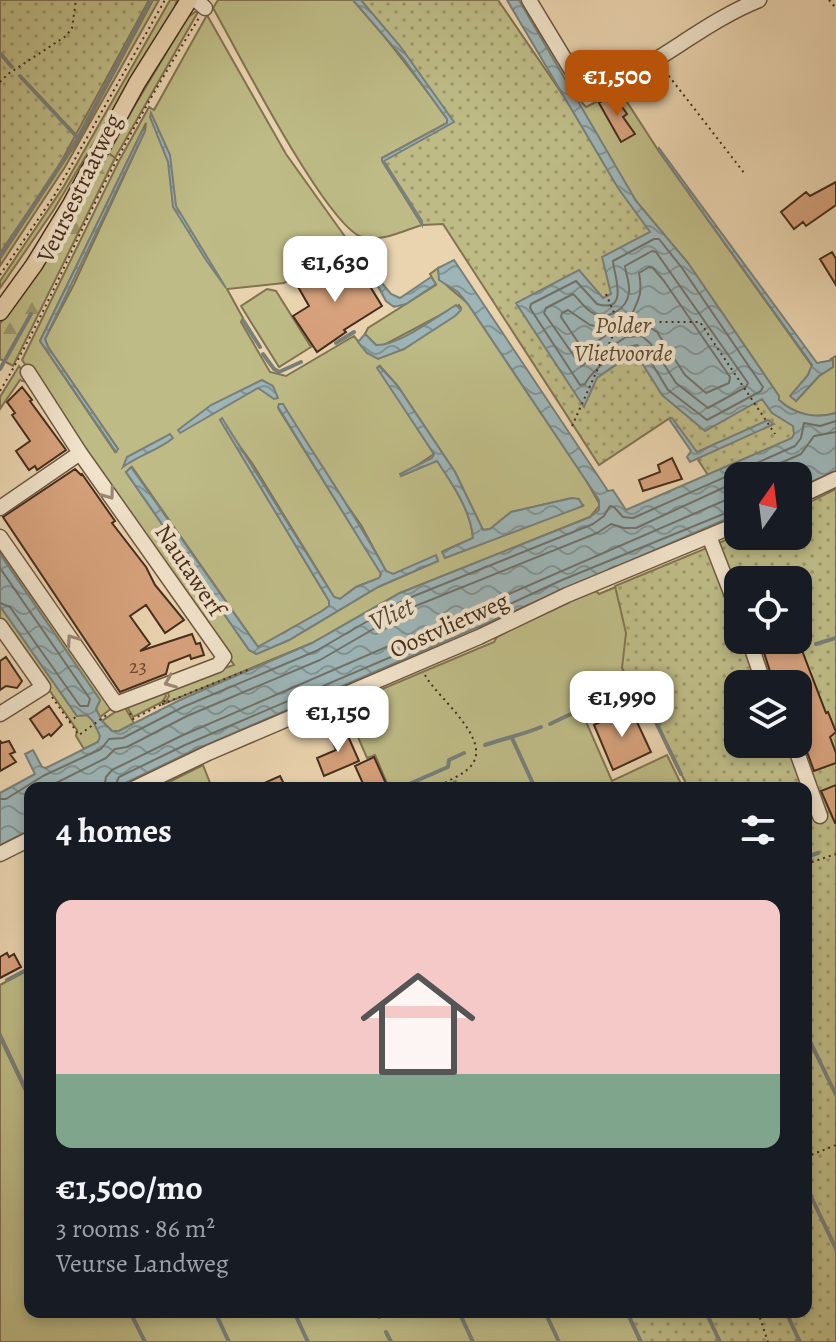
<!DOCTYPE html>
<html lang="en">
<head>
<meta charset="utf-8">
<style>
  :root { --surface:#171b24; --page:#20242c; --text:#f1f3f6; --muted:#9ea1a6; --line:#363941; --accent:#b45309 }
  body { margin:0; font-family:Alegreya,serif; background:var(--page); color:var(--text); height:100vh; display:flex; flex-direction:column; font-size:30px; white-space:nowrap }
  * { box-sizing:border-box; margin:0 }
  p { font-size:26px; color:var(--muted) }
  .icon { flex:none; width:44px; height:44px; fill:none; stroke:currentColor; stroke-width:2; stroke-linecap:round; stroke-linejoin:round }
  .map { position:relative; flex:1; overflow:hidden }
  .side { position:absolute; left:24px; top:782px; width:788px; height:536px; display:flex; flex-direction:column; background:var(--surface); border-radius:16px; box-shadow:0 4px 12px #0003 }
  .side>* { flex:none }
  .needle { width:52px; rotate:14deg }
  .controls { position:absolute; left:724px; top:462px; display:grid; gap:16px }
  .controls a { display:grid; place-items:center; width:88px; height:88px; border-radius:16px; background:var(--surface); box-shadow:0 4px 12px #0003; font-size:40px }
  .price { position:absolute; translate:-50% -68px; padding:0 18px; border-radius:16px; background:#fff; color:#222; font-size:26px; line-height:52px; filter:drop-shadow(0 2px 4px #0008) }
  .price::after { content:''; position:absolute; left:50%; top:48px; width:24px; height:18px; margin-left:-12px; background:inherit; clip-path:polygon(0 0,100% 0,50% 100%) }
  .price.active { background:var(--accent); color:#fff }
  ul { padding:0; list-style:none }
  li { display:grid; align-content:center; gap:16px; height:424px; padding:0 32px }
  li+li { border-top:2px solid var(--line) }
  li span { display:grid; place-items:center; height:248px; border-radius:16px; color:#555 }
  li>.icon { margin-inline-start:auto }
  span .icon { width:144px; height:144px; fill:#fffc; stroke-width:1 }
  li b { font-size:34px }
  h2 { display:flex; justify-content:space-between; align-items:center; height:96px; padding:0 32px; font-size:34px }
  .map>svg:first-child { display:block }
  .green { fill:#bebb86; stroke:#817451; stroke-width:2; fill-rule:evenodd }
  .forest { fill:url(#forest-firs); stroke:#817451; stroke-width:2 }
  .park { fill:url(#park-dots); stroke:#817451; stroke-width:2; fill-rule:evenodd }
  .water { fill:url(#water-waves); stroke:#797f79; stroke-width:2 }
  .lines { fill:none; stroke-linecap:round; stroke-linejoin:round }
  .shore { stroke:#70716a; stroke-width:2 }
  .stream { stroke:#797f79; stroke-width:4 }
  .building { fill:#d6a17c; stroke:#442d1c; stroke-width:2 }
  .minor-casing { stroke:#6e5741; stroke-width:17 }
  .major-casing { stroke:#442d1c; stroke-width:19 }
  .path { stroke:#442d1c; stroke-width:2; stroke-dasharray:2 4; stroke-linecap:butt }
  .minor { stroke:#f1e3cb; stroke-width:14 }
  .major { stroke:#ead4af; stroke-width:16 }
  .oneway { stroke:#9a8874 }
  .labels { text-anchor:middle; stroke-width:8; stroke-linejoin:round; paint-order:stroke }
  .number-label { font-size:20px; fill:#684a34 }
  .street-label { font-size:24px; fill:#442d1c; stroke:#f1e3cb }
  .park-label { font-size:24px; font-style:italic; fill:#5c4931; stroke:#f1e3cb }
  .water-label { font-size:26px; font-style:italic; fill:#56483b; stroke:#f1e3cb }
</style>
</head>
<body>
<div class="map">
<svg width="836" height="1342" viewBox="0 0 836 1342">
  <defs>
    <pattern id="forest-firs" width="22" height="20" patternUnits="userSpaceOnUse" patternTransform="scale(2)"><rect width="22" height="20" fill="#bebb86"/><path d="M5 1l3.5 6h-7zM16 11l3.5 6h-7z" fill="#9c986d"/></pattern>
    <pattern id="park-dots" width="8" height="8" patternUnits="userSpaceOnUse" patternTransform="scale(2)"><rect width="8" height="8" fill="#bebb86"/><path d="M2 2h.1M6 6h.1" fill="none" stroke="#9c986d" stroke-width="1.8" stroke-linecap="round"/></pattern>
    <pattern id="water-waves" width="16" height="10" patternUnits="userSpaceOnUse" patternTransform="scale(2)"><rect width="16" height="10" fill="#9db5b7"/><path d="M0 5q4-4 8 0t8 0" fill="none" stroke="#829494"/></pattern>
  </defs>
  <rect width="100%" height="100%" fill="#ead4af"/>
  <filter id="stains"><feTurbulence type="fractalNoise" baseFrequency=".0025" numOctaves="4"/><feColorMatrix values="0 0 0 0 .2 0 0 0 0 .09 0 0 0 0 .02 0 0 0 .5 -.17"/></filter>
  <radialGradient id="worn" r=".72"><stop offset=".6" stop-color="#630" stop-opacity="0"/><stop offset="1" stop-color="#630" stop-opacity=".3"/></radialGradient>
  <!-- green -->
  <path class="green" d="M153,0H159L65,167L0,266V259L79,139Z
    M170,0H177L174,9L53,211L0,288V281L64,186Z
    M218,0H353L403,58L447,119V123L382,158L422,225C405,230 380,243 362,237C326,226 236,48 213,8Z
    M195,12H198L115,158L107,152L187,18Z
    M207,15L286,154L346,238L336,253L284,283L227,289L243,318L241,322L270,372L286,376L354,336L367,353L386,354L404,349L461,308L459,305L384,345H376L365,334L368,328L436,285L430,274L438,268C438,284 457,292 468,304L586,480L600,505L590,517L400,593L312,643L164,704L169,696L166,687L234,665L22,360L119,161L149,107L154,110ZM146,123L145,131L74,284L45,339L48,347L118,449L115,452L40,341ZM380,366L397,385L455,472L483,530L490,529L511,512L572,498L583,505L445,558L443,551L473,538C471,510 452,484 437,460L401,476L434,454L378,368ZM278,408L361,525L386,571L393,575L436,556L438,561L378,587L289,640L256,654L249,650L126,472L132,467L258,647L322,611L329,606V601L220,419L252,463L334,597L340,599L356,587L380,578L381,573Z
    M566,85L586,107L598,101L599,97L618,88L658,150L812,366L796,401L819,376L833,367V360L831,359L836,356V413C816,419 795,415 779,400V396L688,263L636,201Z
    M267,289L276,291L311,347L279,367L241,306Z
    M19,366L40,397L26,382L20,380L0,409V397Z
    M738,536H798V580H738V640L638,678L580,708L612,781L667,755L683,788H389L375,755L367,758L344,705L494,642L497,637L560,604L596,591L599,594Z
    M0,544L112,708L100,717L96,709L100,700L0,554Z
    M0,606L77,716L87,715L93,721L101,736L98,742L84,749L76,736L77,730L0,619Z
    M164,689L166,696L162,702L133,717L126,705Z
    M124,706L134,723L119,731H112L102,721Z
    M203,765L212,788H157Z
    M30,969V1097L0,1033V985Z
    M0,1038L30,1101V1312H638L652,1342H0Z"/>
  <!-- forest -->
  <path class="forest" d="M107,152L115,158L13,366L0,359V324Z"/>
  <!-- park -->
  <path class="park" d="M0,0H149L55,173L0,253Z
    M356,0H498L774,404L805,432L712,481L670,418L599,465L443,224L423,225L383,162L384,159L451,122Z
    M836,489V1342H640L626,1312H806V788H688L638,683L631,685L622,668L626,633L615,586L738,535L798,536V508ZM738,580H798V640H738ZM738,684H798V744H738Z"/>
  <!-- water -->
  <path class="water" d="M353,0H361L400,46L454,122L384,161L422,221V225L382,161V158L447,123V119L403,58Z
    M507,0H519L636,201L688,263L779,396V400C795,415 816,419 836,413V471L798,488V476H738V514L188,753L115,788H30V830L0,845V793L35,774L25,754L33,750L42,767L46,768L98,742L100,736L93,721L87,715L77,716L0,606V554L100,700L96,709L102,721L112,731H119L180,700L312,643L400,593L590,517L599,510V500L468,304L458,292L439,280L438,268L454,260L608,491L613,490L626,510L792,438L794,434L793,426L772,413L762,399L705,431L662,395L635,352L597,378L584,407L516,303L579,270L603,298L611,294L602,257L650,232L618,188Z
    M151,113L170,155L176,206L226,288L206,260L173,207L168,162L150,117Z
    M143,129L145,131L45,339L48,347L118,449L116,452L40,341Z
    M659,148L817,363L833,360V367L819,376L796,401L790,396L808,375L812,365L658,150Z
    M377,277L391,294L400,298L431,277L436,284L406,304L394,307L386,301L374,279Z
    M456,305L461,310L455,316L404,349L378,359L367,353L358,342L365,334L376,345C398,346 436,317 456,305Z
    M379,366L397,385L455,472L483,530L490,529L511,512L572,498L579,499L583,506L445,558L442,552L473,538C471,511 452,483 437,461L401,476L400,474L432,458L434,454L377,368Z
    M262,380L273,386L278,398L274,399L258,388L180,433L178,430L211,405Z
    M279,404H283C317,460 355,514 386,571L393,574L436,555L438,561L378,587L289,640L257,654L249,650L126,472L131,467L258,647L322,611L329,606V601L220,420L222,418L334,597L340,599L356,587L379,578L381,574L278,407Z
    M672,418L697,452L768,420L774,424L690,462L687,457L691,451L669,419Z
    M170,434L173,438C159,450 139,455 123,467L127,457Z"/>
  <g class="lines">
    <!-- shore -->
    <path class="shore" d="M654,239H659L682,268L763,387L761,391L707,420L668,390L643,349L637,345C621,347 592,370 585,384L580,385L530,308L531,304L576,281L597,304C630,314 614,275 613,261Z
      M652,251L656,252L748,383L746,387L708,408L676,383L651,344L642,336L626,337L581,366L544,313L546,308L573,294C579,299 583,307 591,312C606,322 627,310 629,292C630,283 626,275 625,266Z
      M649,267L653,268L664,281L730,377L729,383L706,393L685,375L657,332L646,325L630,321C635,301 644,300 639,273Z
      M568,310L590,325L607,328L608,334L586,349L582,348L561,317L562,313Z
      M751,476L801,454L814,436L836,432
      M0,568L90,699L88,706H80L10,607L0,603
      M46,788L106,758L115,749L127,747L187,716L320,660L408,609L597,533L611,524L624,528H636L738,481
      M104,788L106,777L112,770L181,736L728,499L738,497
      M114,788L119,777L185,745L447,633L562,580L738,508
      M0,799H6L43,776L101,749L109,739L123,738L183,707L316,651L404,600L593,524L604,516L610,506L614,507L623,517L633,518L795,446L801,438L804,423L820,426L836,421"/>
    <!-- stream -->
    <path class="stream" d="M0,53L12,67
      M20,76L78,138L151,0
      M0,256L78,138
      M243,320L260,347
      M336,343L354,332
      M263,354L274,369L279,372L301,362
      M0,369L31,314
      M816,644L836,638
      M616,688L636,681L681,774
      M550,724L575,712
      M512,738L535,788
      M485,745C505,738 522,735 541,727
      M455,782L458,788
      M612,784L614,788
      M686,784L687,788
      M400,788L448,767L449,760L464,753
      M806,857L818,853
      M7,980L30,968
      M806,1033L836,1095
      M0,1036L30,1099
      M806,1186L836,1249
      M130,1312L145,1342
      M215,1312L229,1342
      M294,1312L308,1342
      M376,1312L379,1317
      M459,1312L473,1342
      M545,1312L559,1342
      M627,1312L641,1342
      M706,1312L720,1342
      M786,1312L800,1342
      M386,1332L391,1342"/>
  </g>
  <!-- building -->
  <path class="building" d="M613,94L627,114L623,117L635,134L621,142L599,103Z
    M836,182V205L806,226L803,222L794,229L781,212L806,192L810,196Z
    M832,252L836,259V285L820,259Z
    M358,259L363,266L360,268L365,278L382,306L344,330L346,332L317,352L293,316L309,306L297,285L323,268L330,279Z
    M22,387L32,400L30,401L66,450L37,470L35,466L29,470L16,451L30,441L12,415L15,413L7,402Z
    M672,458L682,479L643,491L639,480L660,472L658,465Z
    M75,469L81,475L82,474L115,521L112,523L146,567L155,585L184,620L165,633L146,605L130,616L150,644L140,651L192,634L196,644L200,643L204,655L191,659L190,655L169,663L166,674L120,692L3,517Z
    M760,640H798L826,713L828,712L836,732L830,737L836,753V763L814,771L798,727V723L803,722L798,709V684H774Z
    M6,657L22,681L17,688L6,686L0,690V661Z
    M49,706L62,725L51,736L49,734L43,738L30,719Z
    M630,707L651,752L613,770L594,725Z
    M344,727L359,761L324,776L317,758L336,750L329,734Z
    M0,741L2,743L9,741L15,752L10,754L16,762L0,771Z
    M759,744H784V747L763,755Z
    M374,757L388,788H365L355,766Z
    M280,776L286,788H253Z
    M836,785V823H835L821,791Z
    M7,953L9,957L14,954L21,967L0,978V957Z"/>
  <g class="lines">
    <!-- minor casing -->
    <g class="minor-casing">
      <path id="minor" d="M196,0L205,8
        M529,0L584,91L589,93C651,72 699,24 759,0
        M28,372L80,453
        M798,497L836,479
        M0,508L80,453L224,657L218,665L116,704L0,537
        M709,536L738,611
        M0,626L43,687L0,714
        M749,640L764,684
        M794,744L820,816
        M135,788L208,753L479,637L567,595L738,524
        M0,854L30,839"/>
    </g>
    <!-- major casing -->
    <g class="major-casing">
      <path id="major" d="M0,312L34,265L70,206L137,83L189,0"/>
    </g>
    <!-- path -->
    <path class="path" d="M829,0L836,8
      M665,71L745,174
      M0,82L8,74L66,36L72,28L76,0
      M0,275L54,196L165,0
      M606,294L618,322H700L775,434
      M0,391C36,331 63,268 94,205C125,141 161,79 199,18
      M572,426L618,324
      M425,675C437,698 498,743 468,769C459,777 445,782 435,788
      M52,697L79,735L108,714
      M162,704L250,669
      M130,713L133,719L162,704L166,699
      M69,722L77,716
      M806,864L836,854
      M806,1157L836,1145
      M758,1312L768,1342"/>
    <!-- minor -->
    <use href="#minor" class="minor"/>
    <!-- major -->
    <use href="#major" class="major"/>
  </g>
  <!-- one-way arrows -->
  <defs><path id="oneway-chevron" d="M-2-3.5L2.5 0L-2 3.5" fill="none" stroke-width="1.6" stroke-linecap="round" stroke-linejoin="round" transform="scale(2)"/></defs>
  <g class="oneway">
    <use href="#oneway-chevron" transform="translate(109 494) rotate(54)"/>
    <use href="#oneway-chevron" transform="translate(72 640) rotate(-125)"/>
    <use href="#oneway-chevron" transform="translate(170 682) rotate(158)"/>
  </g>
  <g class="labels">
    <!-- number labels -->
    <g class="number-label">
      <text x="138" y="673">23</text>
    </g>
    <!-- street labels -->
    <g class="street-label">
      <text transform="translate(79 188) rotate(-64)" y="8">Veursestraatweg</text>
      <text transform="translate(190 570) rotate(56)" y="8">Nautawerf</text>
      <text transform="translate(449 625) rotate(-24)" y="8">Oostvlietweg</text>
    </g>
    <!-- park labels -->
    <g class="park-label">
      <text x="623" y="333">Polder<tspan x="623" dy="28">Vlietvoorde</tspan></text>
    </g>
    <!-- water labels -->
    <g class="water-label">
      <text transform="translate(391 614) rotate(-24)" y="9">Vliet</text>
    </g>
  </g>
  <rect width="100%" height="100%" filter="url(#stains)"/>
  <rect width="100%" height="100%" fill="url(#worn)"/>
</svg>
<div class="controls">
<a><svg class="needle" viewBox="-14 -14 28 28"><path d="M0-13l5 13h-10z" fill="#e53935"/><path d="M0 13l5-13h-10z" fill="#9ea1a6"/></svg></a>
<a><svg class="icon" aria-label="locate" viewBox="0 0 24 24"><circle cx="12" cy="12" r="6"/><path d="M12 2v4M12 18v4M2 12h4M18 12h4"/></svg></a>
<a><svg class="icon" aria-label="layers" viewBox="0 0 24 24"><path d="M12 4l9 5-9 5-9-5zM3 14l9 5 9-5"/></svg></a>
</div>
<b class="price active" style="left:617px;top:118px">€1,500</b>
<b class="price" style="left:335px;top:304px">€1,630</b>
<b class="price" style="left:622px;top:739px">€1,990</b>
<b class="price" style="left:338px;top:754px">€1,150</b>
<section class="side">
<h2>4 homes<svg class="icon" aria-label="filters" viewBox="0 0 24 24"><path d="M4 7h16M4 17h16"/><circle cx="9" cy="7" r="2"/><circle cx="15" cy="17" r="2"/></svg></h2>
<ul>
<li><span style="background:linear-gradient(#f6c9c9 70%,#7fa58c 0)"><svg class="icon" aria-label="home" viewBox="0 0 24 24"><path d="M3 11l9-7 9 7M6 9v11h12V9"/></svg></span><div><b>€1,500/mo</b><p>3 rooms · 86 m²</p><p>Veurse Landweg</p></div></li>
</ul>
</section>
</div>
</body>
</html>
